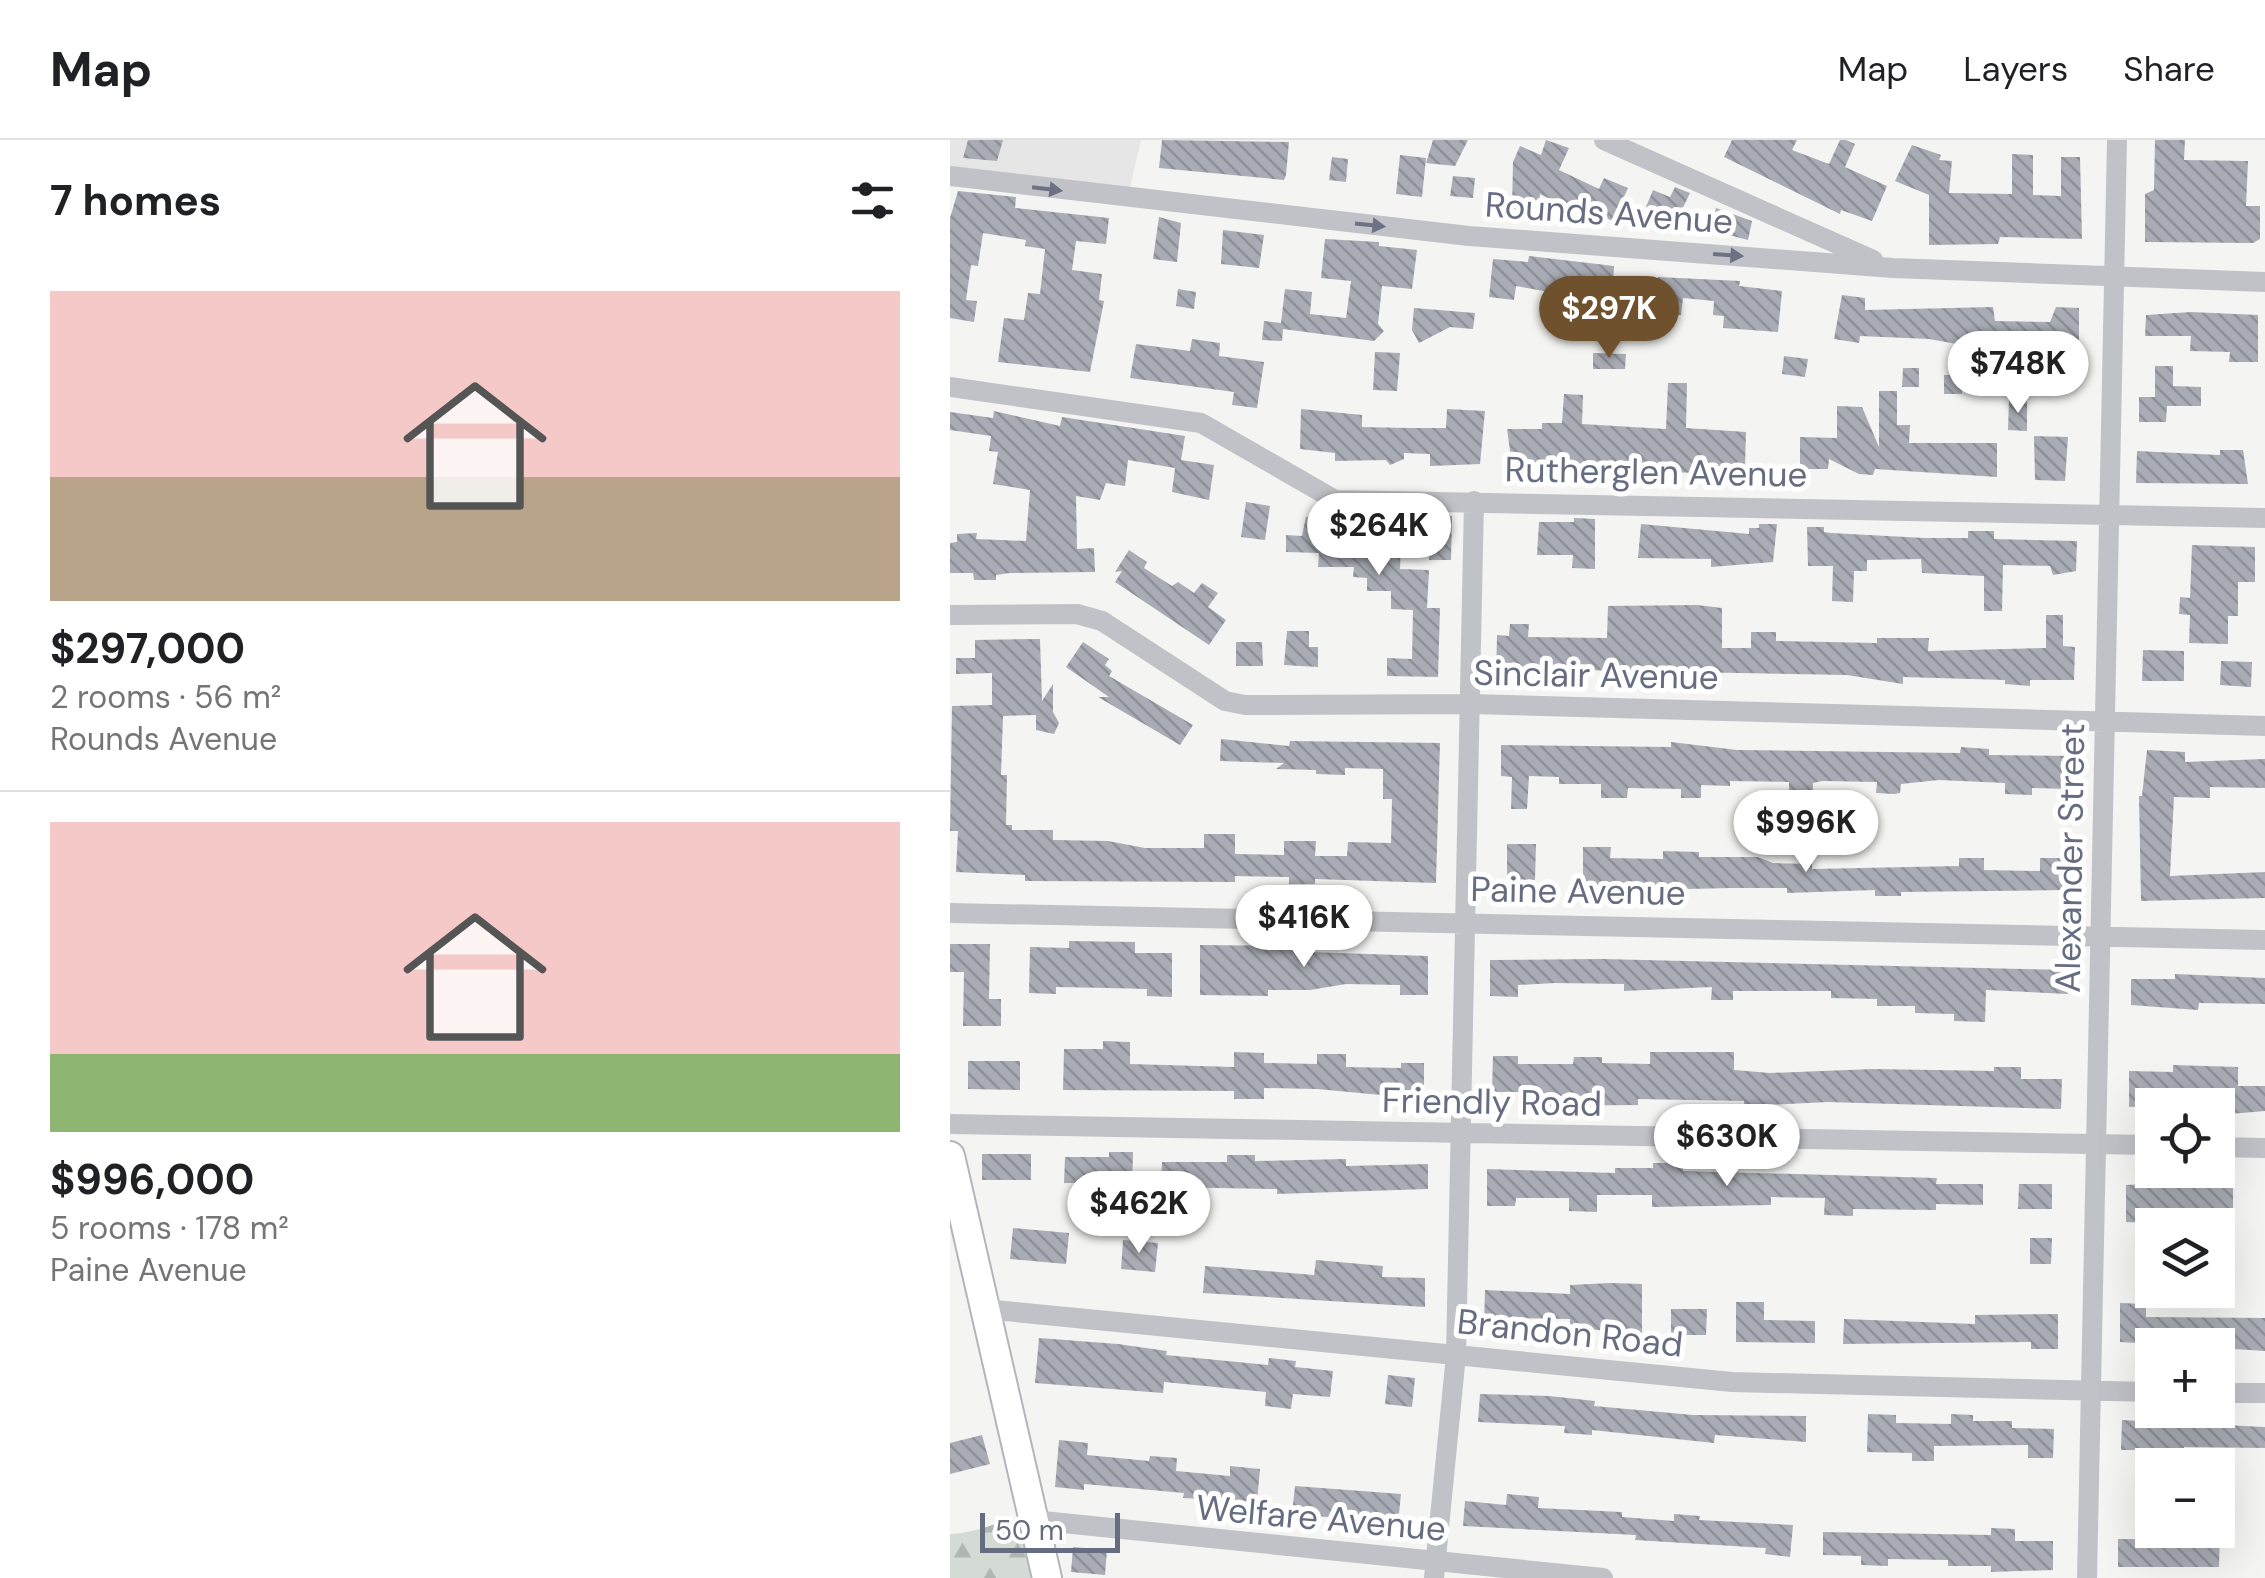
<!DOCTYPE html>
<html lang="en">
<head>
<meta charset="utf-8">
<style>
  :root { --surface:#fff; --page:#f2f2f2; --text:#202124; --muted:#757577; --line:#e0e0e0; --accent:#6f512d }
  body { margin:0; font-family:"DM Sans",sans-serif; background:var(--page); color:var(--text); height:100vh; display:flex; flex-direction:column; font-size:38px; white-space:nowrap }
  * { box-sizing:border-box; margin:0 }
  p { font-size:32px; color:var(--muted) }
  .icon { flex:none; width:55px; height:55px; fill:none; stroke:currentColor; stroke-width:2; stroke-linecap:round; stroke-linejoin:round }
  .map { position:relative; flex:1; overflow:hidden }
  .drawer { display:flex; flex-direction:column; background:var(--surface); width:950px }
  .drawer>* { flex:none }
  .buttons { position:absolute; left:1185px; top:948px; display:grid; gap:20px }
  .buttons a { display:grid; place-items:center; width:100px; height:100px; border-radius:0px; background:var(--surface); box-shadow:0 10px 40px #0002; font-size:50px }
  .scale { position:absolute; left:30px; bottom:25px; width:140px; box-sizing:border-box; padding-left:10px; border:5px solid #676d80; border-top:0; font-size:28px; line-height:35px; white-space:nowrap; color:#676d80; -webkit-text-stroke:8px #fff; paint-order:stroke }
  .price { position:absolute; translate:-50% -85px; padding:0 22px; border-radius:35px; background:#fff; color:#222; font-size:32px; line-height:65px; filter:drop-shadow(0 2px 5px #0008) }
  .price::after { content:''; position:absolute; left:50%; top:60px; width:30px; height:22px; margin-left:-15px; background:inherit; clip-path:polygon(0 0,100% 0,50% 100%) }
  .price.selected { background:var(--accent); color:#fff }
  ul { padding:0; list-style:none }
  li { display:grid; align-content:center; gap:20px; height:530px; padding:0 50px }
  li+li { border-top:2px solid var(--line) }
  li span { display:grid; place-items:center; height:310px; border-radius:0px; color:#555 }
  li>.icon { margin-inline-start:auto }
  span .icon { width:180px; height:180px; fill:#fffc; stroke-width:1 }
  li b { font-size:42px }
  h2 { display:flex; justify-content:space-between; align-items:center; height:120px; padding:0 50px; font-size:42px }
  header { display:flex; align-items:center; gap:60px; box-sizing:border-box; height:140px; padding:0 50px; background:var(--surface); border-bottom:2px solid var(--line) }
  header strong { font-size:48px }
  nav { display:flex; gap:55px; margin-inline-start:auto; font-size:35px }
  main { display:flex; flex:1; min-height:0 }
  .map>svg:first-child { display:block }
  .built { fill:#e5e6e5 }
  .forest { fill:url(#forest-firs) }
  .building { fill:url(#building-back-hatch) }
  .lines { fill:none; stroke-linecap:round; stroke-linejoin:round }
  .secondary-casing { stroke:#b3b5bb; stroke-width:32 }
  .minor { stroke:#c1c2c7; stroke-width:20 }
  .secondary { stroke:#fff; stroke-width:28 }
  .oneway { fill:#6c7184 }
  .labels { text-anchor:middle; stroke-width:10; stroke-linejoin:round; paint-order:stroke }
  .street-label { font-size:35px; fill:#676d80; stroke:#fff }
</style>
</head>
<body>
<header>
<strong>Map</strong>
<nav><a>Map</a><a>Layers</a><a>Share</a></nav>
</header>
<main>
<section class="drawer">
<h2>7 homes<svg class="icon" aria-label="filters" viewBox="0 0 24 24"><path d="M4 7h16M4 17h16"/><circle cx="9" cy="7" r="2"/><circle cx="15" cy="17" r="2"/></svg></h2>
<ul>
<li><span style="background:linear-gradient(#f6c9c9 60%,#b9a48a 0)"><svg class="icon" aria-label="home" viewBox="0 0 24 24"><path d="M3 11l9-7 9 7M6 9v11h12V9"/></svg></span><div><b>$297,000</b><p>2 rooms · 56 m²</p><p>Rounds Avenue</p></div></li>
<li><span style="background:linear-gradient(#f6c9c9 75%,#8fb573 0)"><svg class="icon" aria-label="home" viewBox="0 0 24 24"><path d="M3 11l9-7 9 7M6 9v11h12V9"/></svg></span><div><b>$996,000</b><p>5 rooms · 178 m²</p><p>Paine Avenue</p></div></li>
</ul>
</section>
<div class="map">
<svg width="1315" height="1438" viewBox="0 0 1315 1438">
  <defs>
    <pattern id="forest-firs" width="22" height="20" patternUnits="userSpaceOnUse" patternTransform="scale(2.5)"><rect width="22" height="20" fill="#d4dbd5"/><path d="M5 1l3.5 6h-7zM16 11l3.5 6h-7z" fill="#b0b6b2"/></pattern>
    <pattern id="building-back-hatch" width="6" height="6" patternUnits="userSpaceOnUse" patternTransform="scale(2.5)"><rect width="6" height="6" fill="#a9acb4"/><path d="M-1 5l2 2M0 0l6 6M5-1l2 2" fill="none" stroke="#8d9098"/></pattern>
  </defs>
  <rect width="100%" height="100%" fill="#f4f5f2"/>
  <!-- built -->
  <path class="built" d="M0,0H191L178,56L0,35Z"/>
  <!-- forest -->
  <path class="forest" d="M80,1374L98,1438H0V1394C29,1393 51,1380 80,1374Z"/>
  <!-- building -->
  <path class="building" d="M18,0H53L47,21L13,18Z
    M212,0L339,2L336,35L334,40L209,28Z
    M483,0H518L505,26L476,23Z
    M596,0L619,8L609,30L649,49L654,38L678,48L663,81L629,66L627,72L590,54L588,72L562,69L563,22L570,6L591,15Z
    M782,0H847L842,10L879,24L890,0H896L905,4L895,27L937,46L922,81L891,70L890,74L774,17Z
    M1205,0H1235L1234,20L1298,21L1296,66H1310V99L1303,103L1195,102V54L1204,50Z
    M962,5L991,15L989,20L1002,21L999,53L1062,54V14L1083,15V55L1111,56V17H1130L1132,99L1050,97L1048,104L979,105V55L945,41Z
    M450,15L476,18L472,57L446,54Z
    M382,17L398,19L396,42L379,40Z
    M503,36L525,38L523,58L500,56Z
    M725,47L740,53L723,88L708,81L712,74L696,67L703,50L720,57Z
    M8,51L66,57L65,68L159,78L156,104L126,101L122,130L152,134L149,160L154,161L140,232L48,222L54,178L74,180L78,153L90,154L95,109L75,106L76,100L33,93L28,126L21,125L16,160L27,161L24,182L0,178V78Z
    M766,68L802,81L798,100L760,90Z
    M209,77L231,83L227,122L203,119Z
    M273,90L314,95L309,128L271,124Z
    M375,99L429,102V106L467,110L462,149L432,146L428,184L434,191L424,201L333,189L332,201L312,200L314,181L331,183L335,149L362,152L360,174L396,178L401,141L371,138Z
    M579,116L664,126L662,166L604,160L605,153L566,146L564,160L539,157L543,119L578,122Z
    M708,137L790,141L789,146L832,151L828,192L773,188L774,176L763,175L764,161L733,158L731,175L705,173Z
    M228,149L246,152L244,169L226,166Z
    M892,155L915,158V170L1043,167L1045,181L1100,182L1106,167L1129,168V201L1045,199L1044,214H1018V206L979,199L910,196L909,203L884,199Z
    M464,168L525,173L523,189L500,187L469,203L462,190Z
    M1241,172L1308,175V222H1279L1280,212L1240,211L1241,196H1195L1196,175Z
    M242,199L270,203L269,216L314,222L307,268L282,265L284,252L180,238L186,204L240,211Z
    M425,212L450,213L447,251L423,250Z
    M643,213L676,214L675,229H643Z
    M834,216L858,219L855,237L832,234Z
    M1205,226H1223V246L1251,247V266H1217L1216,282H1189V257H1205Z
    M953,228H969V247H952Z
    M994,235H1012V254H994Z
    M718,243H737L736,288L796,292L795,327L748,326L745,333L698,331L661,322L651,328L562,325L557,289H592V283H612L614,254L633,255L632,284L716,289Z
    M929,251H947V285H960L959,303H1047V337L925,329L923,335L909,334L879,319L878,329H850V297L887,298V266L912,267L929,307Z
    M1059,260L1077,261V291L1058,290Z
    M351,269L412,275V287L459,288H496L497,269L535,271L530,324L480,326V314L454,313V319L440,325L436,320L385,321V313L350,309Z
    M44,271L110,286L112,277L235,296L231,320L264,325L259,360L222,352L225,328L178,320L175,346L156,343L150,360L126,356L127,409L144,408L145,432L60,433L46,435V440H24L23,433H0V403L7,402V394L27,393L26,399L76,401L80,350L43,344L48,312L39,311L41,296L0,290V272L43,278Z
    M1084,296L1118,297L1115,341L1085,340Z
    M1270,310H1293L1298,344L1186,343L1187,311L1270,315Z
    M296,362L320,366L315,400L291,397Z
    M481,376H502L501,420H479Z
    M356,377L452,380L450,429L479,430L477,468H490L488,537L437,536V518L462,519L463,470L441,469V451H417V438L403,437L404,427H368L369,413L336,412V395L352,396Z
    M624,378L645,379V429L622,428L623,415H587L589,382H624Z
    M691,384L799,394V388H809V384H827L823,422L761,427V419L688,418Z
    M857,387H874V392L881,393L975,398H1018V391H1044V399L1127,401L1126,431L1103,435L1100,426L1053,425L1052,471H1034V436L972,433L971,419L917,420V431H904L903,462L882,461L883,426H858Z
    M1242,405L1305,407V442H1288V476H1278V504L1239,503L1240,475L1229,474L1230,457L1240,458Z
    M179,410L197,422L194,428L222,446L228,442L244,453L252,443L268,453L258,467L276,480L259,505L165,442L172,431L165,432Z
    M747,465L772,468V508H801V492H826V501L927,503V498H979L978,511L1096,508V475H1113V506L1125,507L1124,540H1080V546L1055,544V540L953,537V544L897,535L570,529L569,539L546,538L547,495L559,496L560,484H579L578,497L657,498L658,466Z
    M337,491H359V507H368V527L334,525Z
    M90,499L92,561L103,544V572L109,583L104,594L86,590V575L53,576L51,635H57L56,685H62V690H103V700L158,701L195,708H254V694H285V714L334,715V701H366L365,716H397L398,702L441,703L442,659H433V629L395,628V635L366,634V630L326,629L334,623L270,621L271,599L339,606L340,601L490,603L486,743L365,739V744H339V737L285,736V742L75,741V735L6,732L8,691H0L2,566L42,565V533L6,534V518H25V500Z
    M133,502L159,519L155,525L162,531L159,536L243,585L230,605L148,557H159L116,527Z
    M286,502H312L313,526H286Z
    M1193,510L1234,511V541H1192Z
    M1271,521L1302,522L1301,547L1270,545Z
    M721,602L787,610L1010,613L1011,607L1039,609V615L1123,616L1122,649L1082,648V655L1055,654V643L989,640L951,644L950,653L944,654L926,653L927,642L872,641L863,643V653L839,652V642L780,641V646L751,645V658H731V649L678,648L677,658H651V644H609V637L579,636L577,669H561L562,637L551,636V605L721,607Z
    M1197,610L1235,612V622L1315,619V648L1260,647V658L1224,657L1220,736L1315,732V758L1191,761L1189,656H1192Z
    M557,704H586L585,740H557Z
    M633,707H661L660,718L713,719V711L749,712V717H808L823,723L862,724V729L1009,726V718H1034V730L1090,731V718H1116V750L951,752V756H925V750L837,753V748H781L737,749V753L633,747Z
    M119,801L185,802V813H222V857L197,856V849L158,848L106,847V854L79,853L80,807L119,808Z
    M0,804H40L39,859H51V886H13L14,832H0Z
    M250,805L360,806V812L478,816V855H450V845L396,844L360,850H318V856L250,855Z
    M652,819L1118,830V854L1036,850L1035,882L1004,881V874L965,873V866H927V859L881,858V851H783V860H761L762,847L674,851V844L605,843L568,845V857L540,856V820Z
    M1225,834L1315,838V864L1249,863L1248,870L1181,865V839H1225Z
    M153,901L180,902V924L284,927V912L314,913V923L367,924V914H396V927L451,928V923H474V959L367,949L314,948V959H284V951L113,950L114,909H153Z
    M700,912H784V930L820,933L923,929L1044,931V927H1071V939H1112L1111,969L878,962L794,966V961L688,959V965L579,966V952H542L543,916H568V924H623L624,917H652V923L700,924Z
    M18,921H70V950L18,949Z
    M1223,925L1288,927V946H1315V971L1268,975V965L1179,967V931L1223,932Z
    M159,1012H183L182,1050H158V1043H114L115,1017H159Z
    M32,1014H81V1040H32Z
    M277,1015H305V1021L396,1019V1026L478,1024V1049L327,1054V1049L211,1047L212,1022H277Z
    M703,1023H733V1031L987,1038L986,1044H1033V1065L986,1064V1070L903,1069V1076L874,1075L875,1058L821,1057V1065L702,1067V1055H647V1072L619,1071V1058H566L565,1066H537V1029L665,1033V1028H703Z
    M1216,1043L1283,1048V1072L1242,1071V1085L1176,1082V1045Z
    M1069,1044H1102V1069H1068Z
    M63,1088L119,1093L116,1124L60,1119Z
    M1080,1098H1102L1101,1124H1080Z
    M173,1100L208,1103L205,1132L171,1129Z
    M366,1120L433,1126L432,1137L475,1138V1167L253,1153L255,1126L364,1135Z
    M661,1143L692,1144V1193L620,1188V1179L562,1178V1184H534L535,1150L620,1154V1145Z
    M786,1162H814V1180L865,1181V1203L786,1202Z
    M1170,1163L1196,1164V1177L1315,1178V1211L1170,1202Z
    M721,1169H757L756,1195H721Z
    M1108,1174V1209H1081V1202L893,1204L894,1179L1025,1184V1175Z
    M89,1198L168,1204L217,1211L216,1215L318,1225L319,1218L346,1221L345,1227L383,1231L380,1257L343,1254L341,1269L315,1266L316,1252L214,1242L213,1253L85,1243Z
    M438,1235L465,1238L462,1267L435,1264Z
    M530,1254L599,1256L645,1261L644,1266L743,1275L856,1276V1302L765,1295L764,1303L642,1290V1295L614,1293L615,1286L528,1282Z
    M918,1274L946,1275V1283L1001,1284V1274L1023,1275V1281H1062V1288L1104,1289L1103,1318H1078V1305L984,1306V1321H962V1313L917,1312Z
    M1172,1280L1315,1287V1308L1234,1307V1320H1211L1212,1310H1171Z
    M32,1295L40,1324L0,1334V1303Z
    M109,1300L138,1303L137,1315L199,1321L200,1316L227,1318L226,1331L280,1336V1326L310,1329L307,1362L233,1358L234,1353L134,1344V1350L105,1347Z
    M345,1346L451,1354L448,1383L342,1374Z
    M557,1354L589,1357L588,1368L672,1372V1377L724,1381V1374L750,1376L749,1380L843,1385L840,1417L815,1414L816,1408L685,1400L686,1395L513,1386L515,1361L556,1365Z
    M1041,1388L1065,1389V1401H1103V1430L1041,1432V1426H998V1420L938,1419V1426L911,1425V1416L873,1415V1392L1041,1395Z
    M1201,1390L1270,1391L1269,1427H1168V1399H1201Z
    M123,1407L157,1410L155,1435L121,1432Z"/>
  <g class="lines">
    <!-- secondary casing -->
    <g class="secondary-casing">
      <path id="secondary" d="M0,1016L97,1438"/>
    </g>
    <!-- minor -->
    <path class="minor" d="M654,0L923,120
      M0,36L519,96L943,128L1315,142
      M0,247L251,283L385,360L1315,378
      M0,475L127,474L152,481L275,561L295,565L521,564L1315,586
      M0,773L1315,800
      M0,984L1202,1005
      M1268,1007L1315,1008
      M34,1169L782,1242L1202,1252
      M1268,1253H1315
      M83,1380L653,1438
      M484,1438L506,1215L524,361
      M1137,1438L1167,0"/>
    <!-- secondary -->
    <use href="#secondary" class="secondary"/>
  </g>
  <!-- one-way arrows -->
  <defs><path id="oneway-solid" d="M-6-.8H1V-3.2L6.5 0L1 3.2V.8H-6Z" transform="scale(2.5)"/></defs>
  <g class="oneway">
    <use href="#oneway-solid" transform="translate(97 49) rotate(7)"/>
    <use href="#oneway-solid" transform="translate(420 85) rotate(6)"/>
    <use href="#oneway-solid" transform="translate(778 115) rotate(4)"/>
  </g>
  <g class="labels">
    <!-- street labels -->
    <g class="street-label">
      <text transform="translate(659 73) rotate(4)" y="12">Rounds Avenue</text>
      <text transform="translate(706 332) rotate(1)" y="12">Rutherglen Avenue</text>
      <text transform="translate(646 535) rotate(1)" y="12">Sinclair Avenue</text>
      <text transform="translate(1120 718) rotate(-89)" y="12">Alexander Street</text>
      <text transform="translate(628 751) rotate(1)" y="12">Paine Avenue</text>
      <text transform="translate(542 962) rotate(1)" y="12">Friendly Road</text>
      <text transform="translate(620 1193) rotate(6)" y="12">Brandon Road</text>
      <text transform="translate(371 1378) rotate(5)" y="12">Welfare Avenue</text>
    </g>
  </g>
</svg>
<div class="buttons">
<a><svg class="icon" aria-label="locate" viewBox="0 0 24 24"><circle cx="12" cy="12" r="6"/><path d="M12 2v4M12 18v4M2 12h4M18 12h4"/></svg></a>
<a><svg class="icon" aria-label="layers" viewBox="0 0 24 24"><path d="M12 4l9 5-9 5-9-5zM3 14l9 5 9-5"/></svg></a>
<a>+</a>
<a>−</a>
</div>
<div class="scale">50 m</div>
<b class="price selected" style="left:659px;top:221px">$297K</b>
<b class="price" style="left:1068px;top:276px">$748K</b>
<b class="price" style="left:429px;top:438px">$264K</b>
<b class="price" style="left:856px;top:735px">$996K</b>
<b class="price" style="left:354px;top:830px">$416K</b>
<b class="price" style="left:777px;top:1049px">$630K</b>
<b class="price" style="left:189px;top:1116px">$462K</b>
</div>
</main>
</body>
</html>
